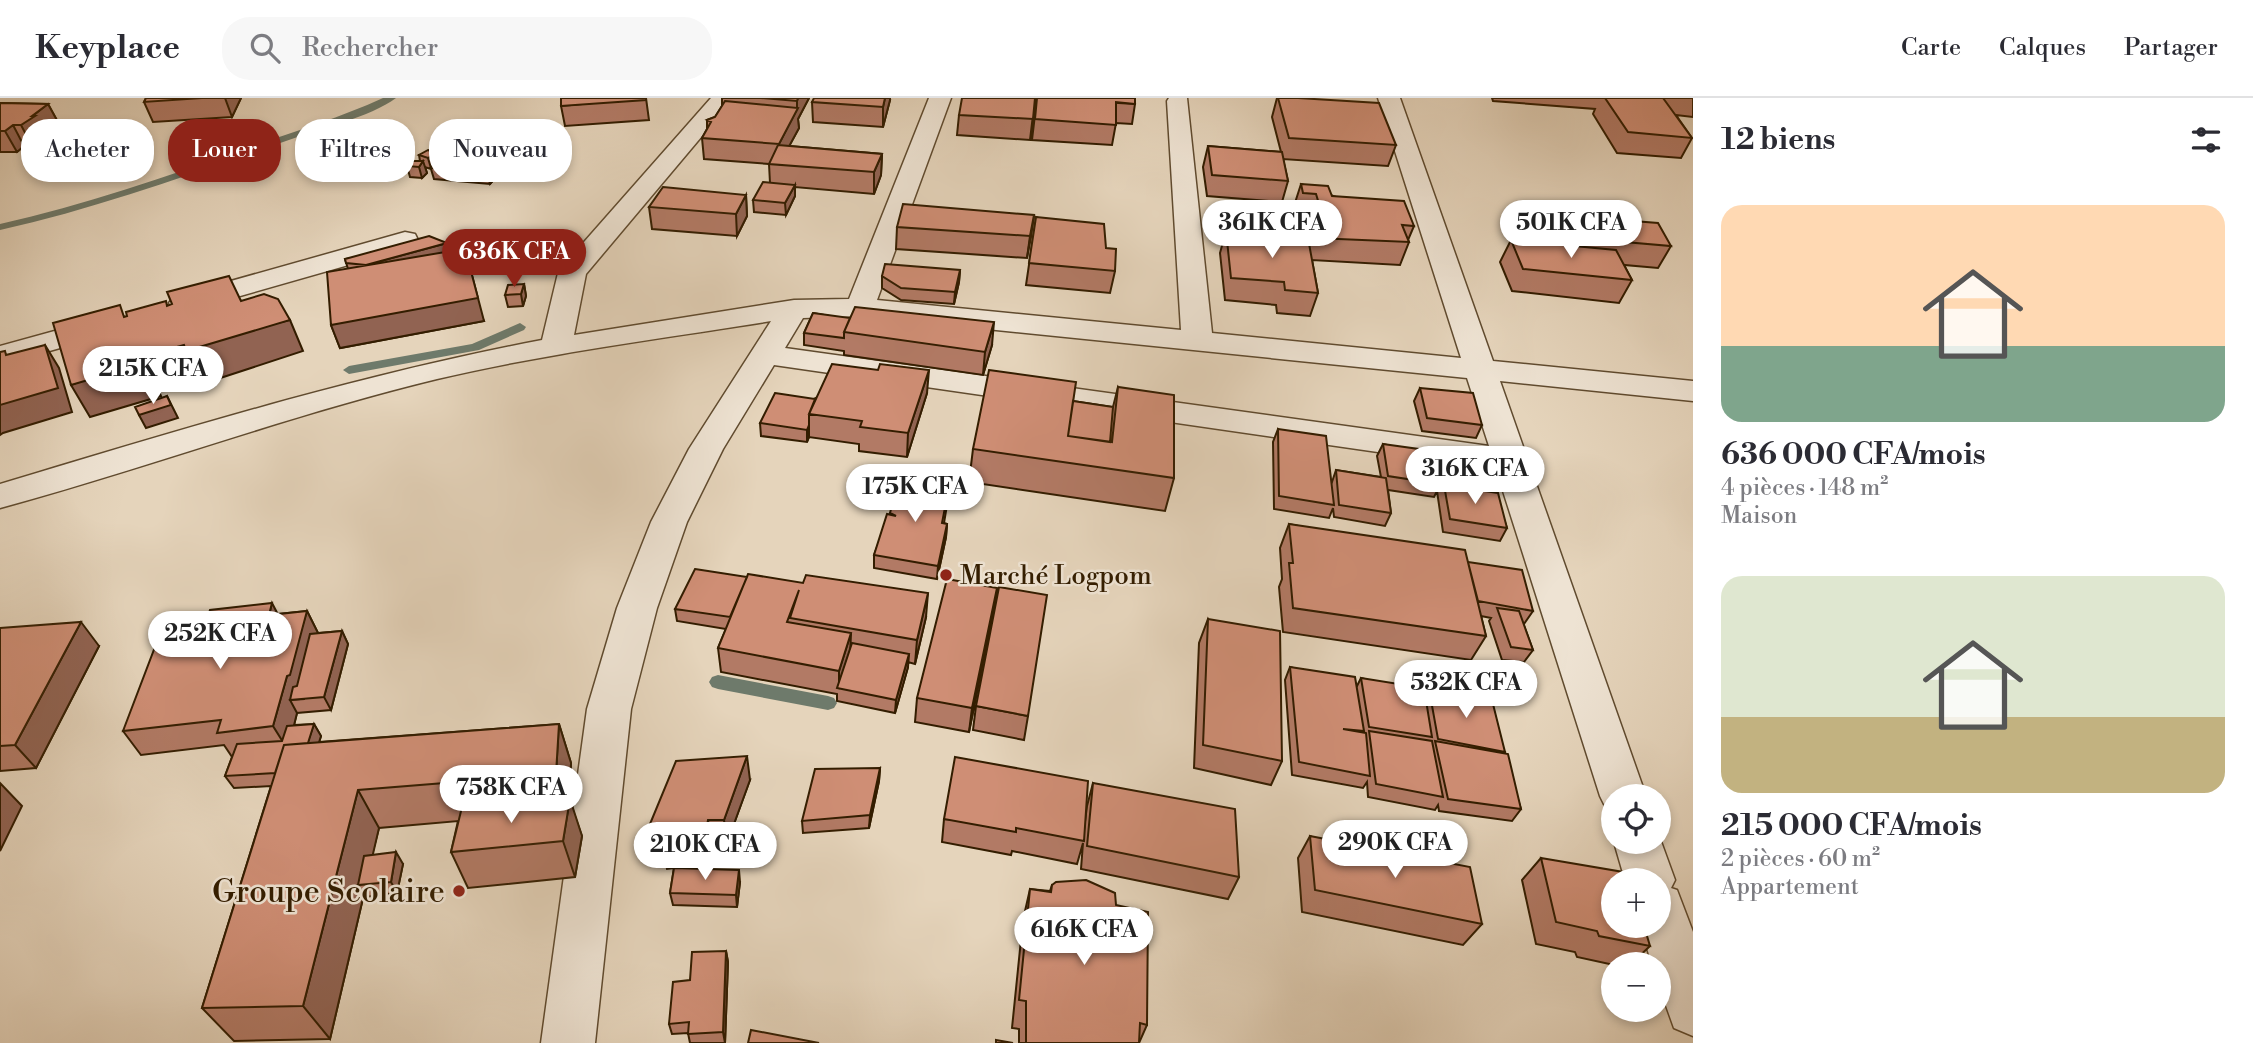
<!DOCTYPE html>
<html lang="fr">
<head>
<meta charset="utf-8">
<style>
  :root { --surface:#fff; --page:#f7f7f7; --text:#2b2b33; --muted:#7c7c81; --line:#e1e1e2; --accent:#8f2418 }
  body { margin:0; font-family:"Libre Bodoni",serif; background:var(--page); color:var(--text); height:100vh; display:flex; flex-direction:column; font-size:26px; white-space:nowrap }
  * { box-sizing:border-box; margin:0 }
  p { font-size:23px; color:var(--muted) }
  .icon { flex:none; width:38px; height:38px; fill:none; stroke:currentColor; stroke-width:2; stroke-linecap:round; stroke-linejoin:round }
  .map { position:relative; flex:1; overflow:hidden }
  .details { display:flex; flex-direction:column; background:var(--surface); width:560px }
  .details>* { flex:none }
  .hud { position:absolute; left:21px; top:21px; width:665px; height:63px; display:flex; gap:14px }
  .fabs { position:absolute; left:1601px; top:686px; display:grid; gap:14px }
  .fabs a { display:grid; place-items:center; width:70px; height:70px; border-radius:50%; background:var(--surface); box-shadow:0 4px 10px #0003; font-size:35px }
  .price { position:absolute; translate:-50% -60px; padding:0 16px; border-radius:24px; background:#fff; color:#222; font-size:23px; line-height:46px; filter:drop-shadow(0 2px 4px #0008) }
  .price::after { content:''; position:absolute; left:50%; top:42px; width:21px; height:16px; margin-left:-10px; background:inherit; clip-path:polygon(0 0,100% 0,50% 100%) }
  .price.on { background:var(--accent); color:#fff }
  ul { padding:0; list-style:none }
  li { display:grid; align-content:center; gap:14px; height:371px; padding:0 28px }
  li span { display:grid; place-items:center; height:217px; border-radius:21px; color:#555 }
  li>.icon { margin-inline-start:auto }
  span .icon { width:126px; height:126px; fill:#fffc; stroke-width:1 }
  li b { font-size:30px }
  h2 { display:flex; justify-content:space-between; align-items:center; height:84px; padding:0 28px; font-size:30px }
  .pill { padding:0 24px; border-radius:28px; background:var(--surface); box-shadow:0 4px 10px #0003; font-size:24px; line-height:63px }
  .pill.on { background:var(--accent); color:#fff }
  header { display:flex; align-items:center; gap:42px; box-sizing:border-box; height:98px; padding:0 35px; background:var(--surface); border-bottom:2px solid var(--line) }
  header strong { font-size:33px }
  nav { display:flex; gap:38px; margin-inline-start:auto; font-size:24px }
  .search { width:490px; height:63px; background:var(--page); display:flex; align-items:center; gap:18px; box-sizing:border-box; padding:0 24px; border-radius:28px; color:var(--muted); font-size:26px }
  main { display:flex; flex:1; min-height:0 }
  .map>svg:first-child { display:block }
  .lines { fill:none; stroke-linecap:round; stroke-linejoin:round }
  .stream { fill:#6e7a6b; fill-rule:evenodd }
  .minor-casing { stroke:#604b2f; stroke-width:3 }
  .minor { fill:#eee3d3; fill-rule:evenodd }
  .wall { fill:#b27a65; stroke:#331d00; stroke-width:2 }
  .shaded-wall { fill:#916352; stroke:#331d00; stroke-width:2 }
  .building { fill:#cf8e75; stroke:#331d00; stroke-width:2 }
  .poi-dot { fill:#8f2418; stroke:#eee3d3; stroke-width:2.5 }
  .labels { text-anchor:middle; stroke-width:5; stroke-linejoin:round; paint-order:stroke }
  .poi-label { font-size:26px; fill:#331d00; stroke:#eee3d3; text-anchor:start }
  .near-poi-label { font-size:32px; fill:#331d00; stroke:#eee3d3; text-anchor:end }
</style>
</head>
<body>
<header>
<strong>Keyplace</strong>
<div class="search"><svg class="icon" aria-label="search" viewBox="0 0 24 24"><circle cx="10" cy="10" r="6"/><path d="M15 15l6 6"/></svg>Rechercher</div>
<nav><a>Carte</a><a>Calques</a><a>Partager</a></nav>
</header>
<main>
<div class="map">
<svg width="1693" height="945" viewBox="0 0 1693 945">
  <rect width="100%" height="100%" fill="#e5d4bb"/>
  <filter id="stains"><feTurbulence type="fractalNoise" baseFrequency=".00286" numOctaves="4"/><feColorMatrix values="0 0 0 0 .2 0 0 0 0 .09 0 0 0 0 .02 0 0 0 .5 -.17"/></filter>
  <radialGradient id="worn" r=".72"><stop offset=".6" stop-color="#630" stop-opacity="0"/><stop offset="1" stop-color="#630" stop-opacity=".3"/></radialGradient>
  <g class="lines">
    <!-- stream -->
    <path class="stream" d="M383,0H396C371,19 316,32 286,43C191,76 98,110 0,132V126C84,107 166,79 247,50C293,34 339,20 383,0Z
      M520,225L526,229L524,232L479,252L349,276L343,272L349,268L472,246Z
      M718,577L828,598L834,600L837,605L834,610L828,612L718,591L712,589L709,584L712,579Z"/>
    <!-- minor casing -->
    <g class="minor-casing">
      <path id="minor" d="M711,0H734L586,176L574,237L794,202L849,201L929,0H951L877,202L1181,232L1167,3L1169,0H1187L1212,235L1461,260L1378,0H1400L1493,263L1693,283V303L1500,283L1646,698H1614V714L1607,712L1600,698L1496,371L774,267L723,351L687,424L657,510L631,611L595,945H541L587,611L617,510L651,424L689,351L771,223C660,241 547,255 437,281C289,317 147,370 0,410V386C180,332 358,277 542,242L558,175L562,169ZM860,218L1467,280L1489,348L785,250L803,220Z
        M405,134L415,136L418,142L415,148L184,214L174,211L169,205L174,199Z
        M109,218L120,221L124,227L120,233L0,267V248Z
        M1659,738L1675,782L1671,790L1677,792L1693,834V938L1674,930L1659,888V866H1652L1640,828H1659V782H1625L1614,744H1659Z"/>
    </g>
    <!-- minor -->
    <use href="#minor" class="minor"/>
  </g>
  <!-- wall -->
  <path class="wall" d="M146,0H241L232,19L153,24L144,4Z
    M646,0L649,22L565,28L561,8Z
    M722,0H809L798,21L799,30L789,48L882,56L881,77L874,96L795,89V98L786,117L754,114L753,102L770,85L769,66L704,61L702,40L707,31V22L715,19L722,8Z
    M1035,0L1030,42L957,37L959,17Z
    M1037,0L1135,6L1132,26L1116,25L1112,47L1032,42Z
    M1277,0H1298L1396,47L1388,68L1283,61L1288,83L1282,104L1207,98L1203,69L1208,48L1281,54L1272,19Z
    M1492,0H1693V19L1676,17L1692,40L1681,60L1617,55L1593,16L1595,11L1493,3Z
    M890,2L883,29L813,24L812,4Z
    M0,5L48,6L59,26L45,37L46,38L32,48H24L17,54H0Z
    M352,49L355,60L353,65H351L352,66L344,73L306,71L302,60Z
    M438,56L440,61L505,56L507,67L490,86L434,81L431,71L425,69L427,75L422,80L410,79L407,68L420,63L419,57Z
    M1301,86L1414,128L1408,142L1409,144L1400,167L1312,162L1318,195L1310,218L1277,215L1276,207L1225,202L1220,155L1226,133L1306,140L1303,139L1300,127L1303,117H1296L1294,108Z
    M746,97L747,118L737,138L652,131L649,109Z
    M1532,115L1671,148L1658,170L1624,167L1632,182L1619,205L1512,193L1500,164L1511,142L1525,143L1521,137Z
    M1034,117L1027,160L896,151L897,129Z
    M1036,119L1106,150L1115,173L1110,195L1026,187Z
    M447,145L450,153L484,223L340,250L331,227L348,171L345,161Z
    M960,172L959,184L954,206L901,202L882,190V178Z
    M524,186L526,198L523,208L508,209L505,197Z
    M813,215L992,247L983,277L844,257V253L804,247V235Z
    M878,272L927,295L907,359L859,353V346L809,339L807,344L761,338L760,325Z
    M1118,289L1174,380L1165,413L969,384L973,351L1073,303L1113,309Z
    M1420,290L1482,327L1476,340L1422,333L1414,303Z
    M1278,331L1332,384L1336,372L1381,379L1377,358L1383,346L1434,359L1437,353L1496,393L1495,395L1507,430L1500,443L1443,434L1437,393L1434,399L1388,392L1391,415L1385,428L1334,419L1333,410L1329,420L1274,411L1273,344Z
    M948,401L944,425L947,426L946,439L937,481L874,470V457L890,415Z
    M1289,426L1468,464L1533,513L1524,526L1523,525L1533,552L1524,564L1502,562L1489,523L1491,520L1481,518L1486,538L1471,562L1283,534L1279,489L1282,481L1280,450Z
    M997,490L993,514L969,634L915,624L917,600Z
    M675,511L926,519L915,566L908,564V569L895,615L837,603V596L721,574L718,550L726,531L677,523Z
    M307,513L318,535L342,533L348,546L331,612L297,615L294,627L314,626L321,638L319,644L559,626L571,665L569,701L582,738L575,779L468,790L451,754L458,723L379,730L372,757L403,766L397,795L365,799L364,796L330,941L234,943L202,910L271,688L234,690L225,678L232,659L224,647L141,657L123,633L278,516Z
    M1208,521L1282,663L1271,687L1194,670L1199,545Z
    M0,530L99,548L36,670L0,673Z
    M1290,569L1357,588L1361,580L1425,598L1429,591L1505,654L1504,655L1521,711L1512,723L1439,713L1438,707L1435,712L1368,699L1367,684L1363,690L1292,677L1285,582Z
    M976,608L1028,618L1024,642L973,632Z
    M880,670L879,683L869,730L803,735L802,723Z
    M750,682L727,745H712L708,768L675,770L740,784L737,809L673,807L670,795L674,770L667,771L662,748L655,749L650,726Z
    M1093,685L1239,779L1228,801L1081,771L1083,745L1077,766L1012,753L1011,757L942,744L944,721L1084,732L1087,708Z
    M1310,738L1482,826L1463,847L1302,814L1298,760Z
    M1541,760L1650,848L1631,866L1614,867L1577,859L1575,854L1536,846L1522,782Z
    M1052,787L1116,807L1147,927L1139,945H1019V931L1012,930L1023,822L1030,791L1050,793Z
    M726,853L728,864L725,945H690L688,935L672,936L669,926L690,882Z"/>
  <!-- shaded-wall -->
  <path class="shaded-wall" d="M225,0H241L232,19Z
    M798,0H809L798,21L799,30L779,67V46L797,11V3Z
    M885,0H890V2L883,29V9Z
    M48,6L59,26L45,37L46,38L32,48L21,27Z
    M13,27L24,48L17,54L5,33Z
    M352,49L355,60L353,65L349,54Z
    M348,55L352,66L344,73L340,62Z
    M438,56L441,67L431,70L428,60Z
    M505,56L507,67L490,86L487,75Z
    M882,56L881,77L874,96V74Z
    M423,63L427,75L422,80L419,69Z
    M795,87V98L786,117L785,105Z
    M746,97L747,118L737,138L736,116Z
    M1034,117L1031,139L1027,160L1030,138Z
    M447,145L450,156L370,179L366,167Z
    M468,162L484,223L340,250L331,227Z
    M960,172L959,184L954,206L955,194Z
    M524,186L526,198L523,208L521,196Z
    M290,222L303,253L202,286L199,279L158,291L161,298L90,319L71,287L141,259L184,247Z
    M994,224L992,247L983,277L985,254Z
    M45,247L59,270L72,314L3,335L0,337V307Z
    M929,272L927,295L907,359L908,335Z
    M167,298L178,320L146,330L139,317Z
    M809,327V339L807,344V332Z
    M947,426L946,439L937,481L938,468Z
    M997,490L993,514L969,634L972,610Z
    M928,495L926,519L915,566L917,542Z
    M272,505L285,530L269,517Z
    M307,513L319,537L304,601L290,602L297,615L288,652L273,628L287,578Z
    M81,524L99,548L36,670L15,647Z
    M342,533L348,546L331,612L324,599Z
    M851,535L850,559L839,591V573Z
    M909,556L908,569L895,615L896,602Z
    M314,626L321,638L306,686L298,673Z
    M559,626L571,665L569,706L570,701L582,738L575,779L563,743L568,712L556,676Z
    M747,658L750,682L727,745L724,722Z
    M880,670L879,683L869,730L870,717Z
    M0,685L22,708L0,753Z
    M358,692L379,730L366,786L358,787L364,796L330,941L303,908Z
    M708,722L712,745L708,768L704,745Z
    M396,754L403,766L397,795L391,784Z
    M739,772L740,784L737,809L736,797Z
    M726,853L728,864L725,945L723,934Z"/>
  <!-- building -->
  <path class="building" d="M146,0H202L144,4Z
    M561,0H646V2L561,8Z
    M761,0H798L797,3Z
    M814,0H885L883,9L812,4Z
    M962,0H1035L1033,21L959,17Z
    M1037,0H1135V6L1116,4V27L1035,21Z
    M1278,0H1298L1379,5L1396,47L1289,40Z
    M1605,0H1663L1692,40L1628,34Z
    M725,3L798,10L779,46L702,40L711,24L707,22L715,19Z
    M0,5L48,6L32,18H35L21,27H13L5,33H0Z
    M778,47L882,56L874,74L769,66Z
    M1208,48L1282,54L1288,83L1212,77Z
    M352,49L349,54H345L348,55L340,62L302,60L309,53L329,55L330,51Z
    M449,51L505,56L487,75L430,70Z
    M428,52L438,56L428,60L419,57Z
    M412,63H423L419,69L407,68Z
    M763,84L795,87L785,105L753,102Z
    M1301,86L1328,88L1332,98L1404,103L1414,128L1402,127L1409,144L1315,140L1311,124L1330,126L1326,113H1321L1322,118L1310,117L1307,105L1319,106L1316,96L1303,95Z
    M663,89L746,97L736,116L649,109Z
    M903,106L1034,117L1030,138L897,129Z
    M1532,115L1658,125L1671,148L1544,137Z
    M1036,119L1104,126L1106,150L1116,151L1115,173L1029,165Z
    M1226,133L1308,140L1318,195L1285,192L1284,184L1231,180Z
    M429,138L447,145L366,167L346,165L345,161Z
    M1511,142L1616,152L1632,182L1523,171Z
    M457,152L468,162L478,200L331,227L327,174Z
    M885,166L960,172L955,194L901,190L882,178Z
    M229,178L241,203L264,196L278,201L290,222L186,253L184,247L141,259L143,266L71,287L53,225L120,207L124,219L127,218L126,214L166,203L167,208L172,206L167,194Z
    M524,186L521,196L505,197L508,187Z
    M855,209L994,224L985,254L844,234Z
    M813,215L850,220L844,234V240L804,235Z
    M45,247L58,290L0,307V254L5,253L6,257Z
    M832,266L878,272L880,266L929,272L908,335L860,329L862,323L809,316Z
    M989,272L1076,284L1068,338L1112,344L1118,289L1174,297V380L973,351Z
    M1420,290L1473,295L1482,327L1427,320Z
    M775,295L815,301L809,316V327L807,332L760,325Z
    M167,298L171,307L139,317L135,309Z
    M1073,303L1113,309L1110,344L1068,338Z
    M1278,331L1326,338L1334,407L1279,398Z
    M1383,346L1433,353L1440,386L1388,378Z
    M1437,353L1487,360L1496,393L1444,386Z
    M1336,372L1386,380L1391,415L1339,407Z
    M899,380L949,389L942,425L947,426L938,468L874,457L887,416L896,418L890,415Z
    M1444,387L1498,395L1507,430L1450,421Z
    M1289,426L1465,452L1486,538L1293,510L1289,465H1293Z
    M1468,464L1522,472L1533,513L1478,503Z
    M695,471L747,479L730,519L675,511Z
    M748,476L803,485L806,477L928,495L917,542L790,520L799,492L787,524L851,535L839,573L718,550Z
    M947,481L997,490L972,610L917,600Z
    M999,489L1047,497L1028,618L976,608Z
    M272,505L269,517L307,513L290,577L287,578L273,628L217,635L221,622L123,633L163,528L206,524L210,512Z
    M1497,510L1519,513L1533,552L1511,549Z
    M1208,521L1280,533L1282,663L1203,647Z
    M81,524L15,647L0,648V530Z
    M342,533L324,599L290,602L293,589L297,588L310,536Z
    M852,545L909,556L896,602L837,590Z
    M1290,569L1355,579L1364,633L1343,631L1366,635L1370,678L1299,664Z
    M1361,580L1424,590L1432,639L1369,629Z
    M1429,591L1492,602L1505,654L1438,641Z
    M314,626L308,645L284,647L275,675L225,678L237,646L282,643L287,628Z
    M559,626L556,676L358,692L303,908L202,910L284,647Z
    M1369,633L1432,643L1443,699L1376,686Z
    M1435,643L1508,656L1521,711L1448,701Z
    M747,658L724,722H708L704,745L662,748L666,725L650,726L676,663Z
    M955,659L1088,683L1084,743L1016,730V734L944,721Z
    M880,670L870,717L802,723L815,671Z
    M1093,685L1235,711L1239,779L1087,748Z
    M570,701L563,743L451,754L462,709Z
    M1310,738L1470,769L1482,826L1315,792Z
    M396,754L391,784L358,787L364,758Z
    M1541,760L1629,775L1631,782H1614V828H1644L1650,848L1599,838L1597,833L1556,824Z
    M674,770L739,772L736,797L670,795Z
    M1086,782L1115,795L1116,807L1148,814L1147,927L1140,925L1139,945H1026V903L1019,902L1030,791L1051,794L1052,787L1056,784Z
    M726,853L723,934L688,936L689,924L669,926L673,884L690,882L692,854Z
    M751,932L819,945H748Z
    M996,942L1013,945H996Z"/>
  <!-- markers -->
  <g class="poi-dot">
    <circle cx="946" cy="477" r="7"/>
    <circle cx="459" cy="793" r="7"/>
  </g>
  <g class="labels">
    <!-- poi labels -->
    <g class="poi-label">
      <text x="960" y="486">Marché Logpom</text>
    </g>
    <!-- near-poi labels -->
    <g class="near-poi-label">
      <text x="445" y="804">Groupe Scolaire</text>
    </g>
  </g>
  <rect width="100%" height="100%" filter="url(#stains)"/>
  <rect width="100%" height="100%" fill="url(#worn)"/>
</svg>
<div class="fabs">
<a><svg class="icon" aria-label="locate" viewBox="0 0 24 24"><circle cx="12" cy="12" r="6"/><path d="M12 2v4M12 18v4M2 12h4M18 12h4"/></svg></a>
<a>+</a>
<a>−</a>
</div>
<b class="price" style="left:1272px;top:162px">361K CFA</b>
<b class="price" style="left:1571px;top:162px">501K CFA</b>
<b class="price on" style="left:514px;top:191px">636K CFA</b>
<b class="price" style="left:153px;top:308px">215K CFA</b>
<b class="price" style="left:1475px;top:408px">316K CFA</b>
<b class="price" style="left:915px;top:426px">175K CFA</b>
<b class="price" style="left:220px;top:573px">252K CFA</b>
<b class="price" style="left:1466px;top:622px">532K CFA</b>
<b class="price" style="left:511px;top:727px">758K CFA</b>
<b class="price" style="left:1395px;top:782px">290K CFA</b>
<b class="price" style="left:705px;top:784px">210K CFA</b>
<b class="price" style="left:1084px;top:869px">616K CFA</b>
<div class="hud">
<a class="pill">Acheter</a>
<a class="pill on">Louer</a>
<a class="pill">Filtres</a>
<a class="pill">Nouveau</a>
</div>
</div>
<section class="details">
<h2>12 biens<svg class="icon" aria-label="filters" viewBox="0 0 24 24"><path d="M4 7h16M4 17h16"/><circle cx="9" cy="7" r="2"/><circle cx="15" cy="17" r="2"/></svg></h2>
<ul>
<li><span style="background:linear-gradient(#ffd9b3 65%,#7fa58c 0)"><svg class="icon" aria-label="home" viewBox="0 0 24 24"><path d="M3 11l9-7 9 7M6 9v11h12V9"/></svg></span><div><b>636 000 CFA/mois</b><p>4 pièces · 148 m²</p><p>Maison</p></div></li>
<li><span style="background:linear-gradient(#dfe7d0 65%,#c2b280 0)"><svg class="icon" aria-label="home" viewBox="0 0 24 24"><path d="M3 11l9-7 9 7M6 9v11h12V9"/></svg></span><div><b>215 000 CFA/mois</b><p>2 pièces · 60 m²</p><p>Appartement</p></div></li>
</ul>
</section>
</main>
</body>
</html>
